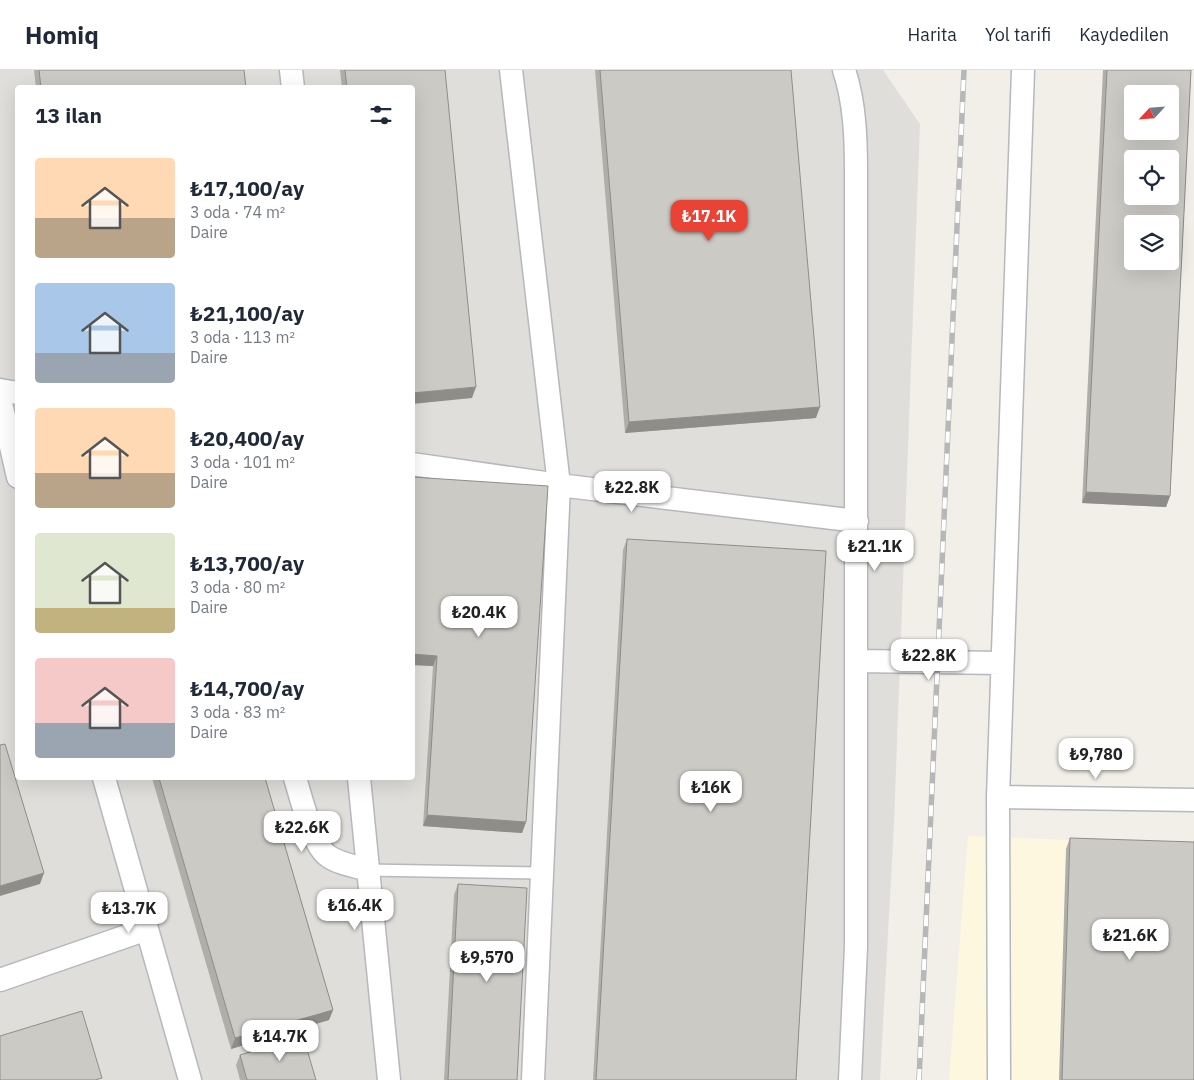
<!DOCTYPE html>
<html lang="tr">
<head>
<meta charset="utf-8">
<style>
  :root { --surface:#fff; --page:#f2f2f3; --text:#1f2937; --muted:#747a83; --line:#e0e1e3; --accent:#ea4335 }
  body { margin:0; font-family:"IBM Plex Sans",sans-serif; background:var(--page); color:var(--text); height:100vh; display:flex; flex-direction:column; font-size:19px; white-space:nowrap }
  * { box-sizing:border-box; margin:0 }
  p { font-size:16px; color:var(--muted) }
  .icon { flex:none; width:28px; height:28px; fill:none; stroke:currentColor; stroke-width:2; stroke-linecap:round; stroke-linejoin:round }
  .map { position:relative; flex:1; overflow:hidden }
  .sheet { position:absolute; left:15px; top:15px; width:400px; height:695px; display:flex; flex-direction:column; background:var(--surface); border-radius:5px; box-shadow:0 5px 20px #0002 }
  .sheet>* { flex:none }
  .needle { width:32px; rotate:244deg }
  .tools { position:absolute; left:1124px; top:15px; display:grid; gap:10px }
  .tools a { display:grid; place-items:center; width:55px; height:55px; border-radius:5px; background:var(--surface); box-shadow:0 5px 20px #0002; font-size:25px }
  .price { position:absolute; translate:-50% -42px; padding:0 11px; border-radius:10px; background:#fff; color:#222; font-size:16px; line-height:32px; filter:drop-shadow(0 1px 2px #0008) }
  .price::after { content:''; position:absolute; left:50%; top:30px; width:15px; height:11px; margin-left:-8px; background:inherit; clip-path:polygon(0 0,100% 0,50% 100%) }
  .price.selected { background:var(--accent); color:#fff }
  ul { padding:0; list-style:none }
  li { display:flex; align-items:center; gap:15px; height:125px; padding:0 20px }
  li span { display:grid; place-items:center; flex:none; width:140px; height:100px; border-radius:5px; color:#555 }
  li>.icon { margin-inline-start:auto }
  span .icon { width:60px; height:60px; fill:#fffc; stroke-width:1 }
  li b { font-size:21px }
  h2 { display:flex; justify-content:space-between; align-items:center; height:60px; padding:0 20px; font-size:21px }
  header { display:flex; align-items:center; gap:30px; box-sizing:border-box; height:70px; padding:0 25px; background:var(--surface); border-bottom:1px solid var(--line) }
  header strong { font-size:24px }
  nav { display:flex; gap:28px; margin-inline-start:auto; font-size:18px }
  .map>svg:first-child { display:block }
  .commercial { fill:#fef7e0 }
  .industrial { fill:#e0deda; fill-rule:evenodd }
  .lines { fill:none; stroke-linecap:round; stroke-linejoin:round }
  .service-casing { stroke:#b5b8bc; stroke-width:14 }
  .minor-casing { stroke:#b5b8bc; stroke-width:25 }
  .service { stroke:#fff; stroke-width:11 }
  .minor { stroke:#fff; stroke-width:22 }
  .rail-casing { stroke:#b6b7b8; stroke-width:5.5 }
  .rail { stroke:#fff; stroke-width:4; stroke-dasharray:11; stroke-linecap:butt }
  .wall { fill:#afaea9 }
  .shaded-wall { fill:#8f8d8a }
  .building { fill:#cccac5; stroke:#8f8d8a; fill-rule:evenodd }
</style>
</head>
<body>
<header>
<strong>Homiq</strong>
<nav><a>Harita</a><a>Yol tarifi</a><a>Kaydedilen</a></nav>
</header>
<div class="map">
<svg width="1194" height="1010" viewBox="0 0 1194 1010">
  <rect width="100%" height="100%" fill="#f1efe8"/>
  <!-- commercial -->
  <path class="commercial" d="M968,766L1194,775V1010H949Z"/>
  <!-- industrial -->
  <path class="industrial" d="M0,0H883L920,54L894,753L880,1010H0ZM18,18H412V708H18Z"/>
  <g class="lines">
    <!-- service casing -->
    <g class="service-casing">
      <path id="service" d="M368,800L542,803"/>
    </g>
    <!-- minor casing -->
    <g class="minor-casing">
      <path id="minor" d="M291,0L293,18
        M511,0L559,415L533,1010
        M844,0C855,33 856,69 856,103V877L850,1010
        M0,320L18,323
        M0,329L18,407
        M412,394L559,415L857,451
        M856,591L1002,593
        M104,708L190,1010
        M295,708C301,727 312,775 328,786C339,794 355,796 368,800
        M359,708L389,1010
        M998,727L1194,730
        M0,910L147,859
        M999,1010L998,727L1023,0"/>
    </g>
    <!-- service -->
    <use href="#service" class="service"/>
    <!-- minor -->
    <use href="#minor" class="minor"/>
    <!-- rail casing -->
    <g class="rail-casing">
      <path id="rail" d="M919,1010L964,0"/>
    </g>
    <!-- rail -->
    <use href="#rail" class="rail"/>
  </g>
  <!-- wall -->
  <path class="wall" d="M34,0H244L246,18H36Z
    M340,0H445L472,328L412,18H342Z
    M595,0H791L816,348L625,363Z
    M1103,0H1191L1170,426L1166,437L1082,433Z
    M412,407L526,752L522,763L423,756L433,596L412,595Z
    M627,469L796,1010H593L623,480Z
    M152,708H265L333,940L329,950L231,979Z
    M1070,768L1194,1010H1059L1066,779Z
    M458,814L517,1010H444L454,825Z
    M240,985L316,1010H240L236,995Z"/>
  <!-- shaded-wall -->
  <path class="shaded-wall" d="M476,317L472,328L412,334V323Z
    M820,337L816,348L625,363L629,352Z
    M1086,422L1170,426L1166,437L1082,433Z
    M412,584L437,586L433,596L412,595Z
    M427,745L526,752L522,763L423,756Z
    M44,803L40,814L0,826V816Z
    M333,940L329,950L231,979L235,968Z"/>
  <!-- building -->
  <path class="building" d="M39,0H244L246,18H41Z
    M345,0H445L476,317L412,323V18H347Z
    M600,0H791L820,337L629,352Z
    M1107,0H1191L1170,426L1086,422ZM1132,24H1170V61H1132ZM1132,89H1170V126H1132ZM1132,154H1170V191H1132Z
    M412,407L548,416L526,752L427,745L437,586L412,584Z
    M627,469L826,481L796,1010H596Z
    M5,674L44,803L0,816V675Z
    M159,708H265L333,940L235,968Z
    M1070,768L1194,772V1010H1062Z
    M458,814L527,818L517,1010H448Z
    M82,941L102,1008L95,1010H0V966Z
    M303,966L316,1010H247L240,985Z"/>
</svg>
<div class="tools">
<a><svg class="needle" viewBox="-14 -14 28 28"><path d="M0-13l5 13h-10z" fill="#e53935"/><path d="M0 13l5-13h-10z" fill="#747a83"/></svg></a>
<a><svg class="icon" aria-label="locate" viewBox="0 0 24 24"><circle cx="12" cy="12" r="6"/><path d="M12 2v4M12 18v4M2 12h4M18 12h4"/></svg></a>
<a><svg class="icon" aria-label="layers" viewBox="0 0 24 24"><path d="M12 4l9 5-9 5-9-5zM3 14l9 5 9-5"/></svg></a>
</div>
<b class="price selected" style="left:709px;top:172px">₺17.1K</b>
<b class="price" style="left:632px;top:443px">₺22.8K</b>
<b class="price" style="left:875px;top:502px">₺21.1K</b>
<b class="price" style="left:479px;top:568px">₺20.4K</b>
<b class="price" style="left:929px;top:611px">₺22.8K</b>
<b class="price" style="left:1096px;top:710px">₺9,780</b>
<b class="price" style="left:711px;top:743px">₺16K</b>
<b class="price" style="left:302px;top:783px">₺22.6K</b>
<b class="price" style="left:355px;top:861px">₺16.4K</b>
<b class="price" style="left:129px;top:864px">₺13.7K</b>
<b class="price" style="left:1130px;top:891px">₺21.6K</b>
<b class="price" style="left:487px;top:913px">₺9,570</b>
<b class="price" style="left:280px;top:992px">₺14.7K</b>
<section class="sheet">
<h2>13 ilan<svg class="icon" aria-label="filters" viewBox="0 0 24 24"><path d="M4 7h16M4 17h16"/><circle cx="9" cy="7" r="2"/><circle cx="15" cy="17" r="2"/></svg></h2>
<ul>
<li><span style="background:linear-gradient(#ffd9b3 60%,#b9a48a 0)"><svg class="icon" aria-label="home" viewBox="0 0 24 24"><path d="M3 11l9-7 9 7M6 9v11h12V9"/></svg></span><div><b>₺17,100/ay</b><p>3 oda · 74 m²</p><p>Daire</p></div></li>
<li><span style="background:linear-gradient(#a9c7e8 70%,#9aa5b1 0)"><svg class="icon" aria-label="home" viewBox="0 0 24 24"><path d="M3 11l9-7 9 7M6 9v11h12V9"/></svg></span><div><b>₺21,100/ay</b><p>3 oda · 113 m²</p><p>Daire</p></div></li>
<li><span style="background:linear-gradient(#ffd9b3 65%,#b9a48a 0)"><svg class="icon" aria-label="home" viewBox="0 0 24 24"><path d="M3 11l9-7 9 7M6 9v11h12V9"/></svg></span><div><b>₺20,400/ay</b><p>3 oda · 101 m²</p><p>Daire</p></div></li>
<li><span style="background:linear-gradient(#dfe7d0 75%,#c2b280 0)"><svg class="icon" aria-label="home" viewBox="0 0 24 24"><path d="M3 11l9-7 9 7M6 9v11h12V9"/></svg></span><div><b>₺13,700/ay</b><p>3 oda · 80 m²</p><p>Daire</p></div></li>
<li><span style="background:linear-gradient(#f6c9c9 65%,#9aa5b1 0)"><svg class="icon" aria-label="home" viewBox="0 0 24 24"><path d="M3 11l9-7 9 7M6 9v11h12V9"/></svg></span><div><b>₺14,700/ay</b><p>3 oda · 83 m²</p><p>Daire</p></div></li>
</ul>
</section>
</div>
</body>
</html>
